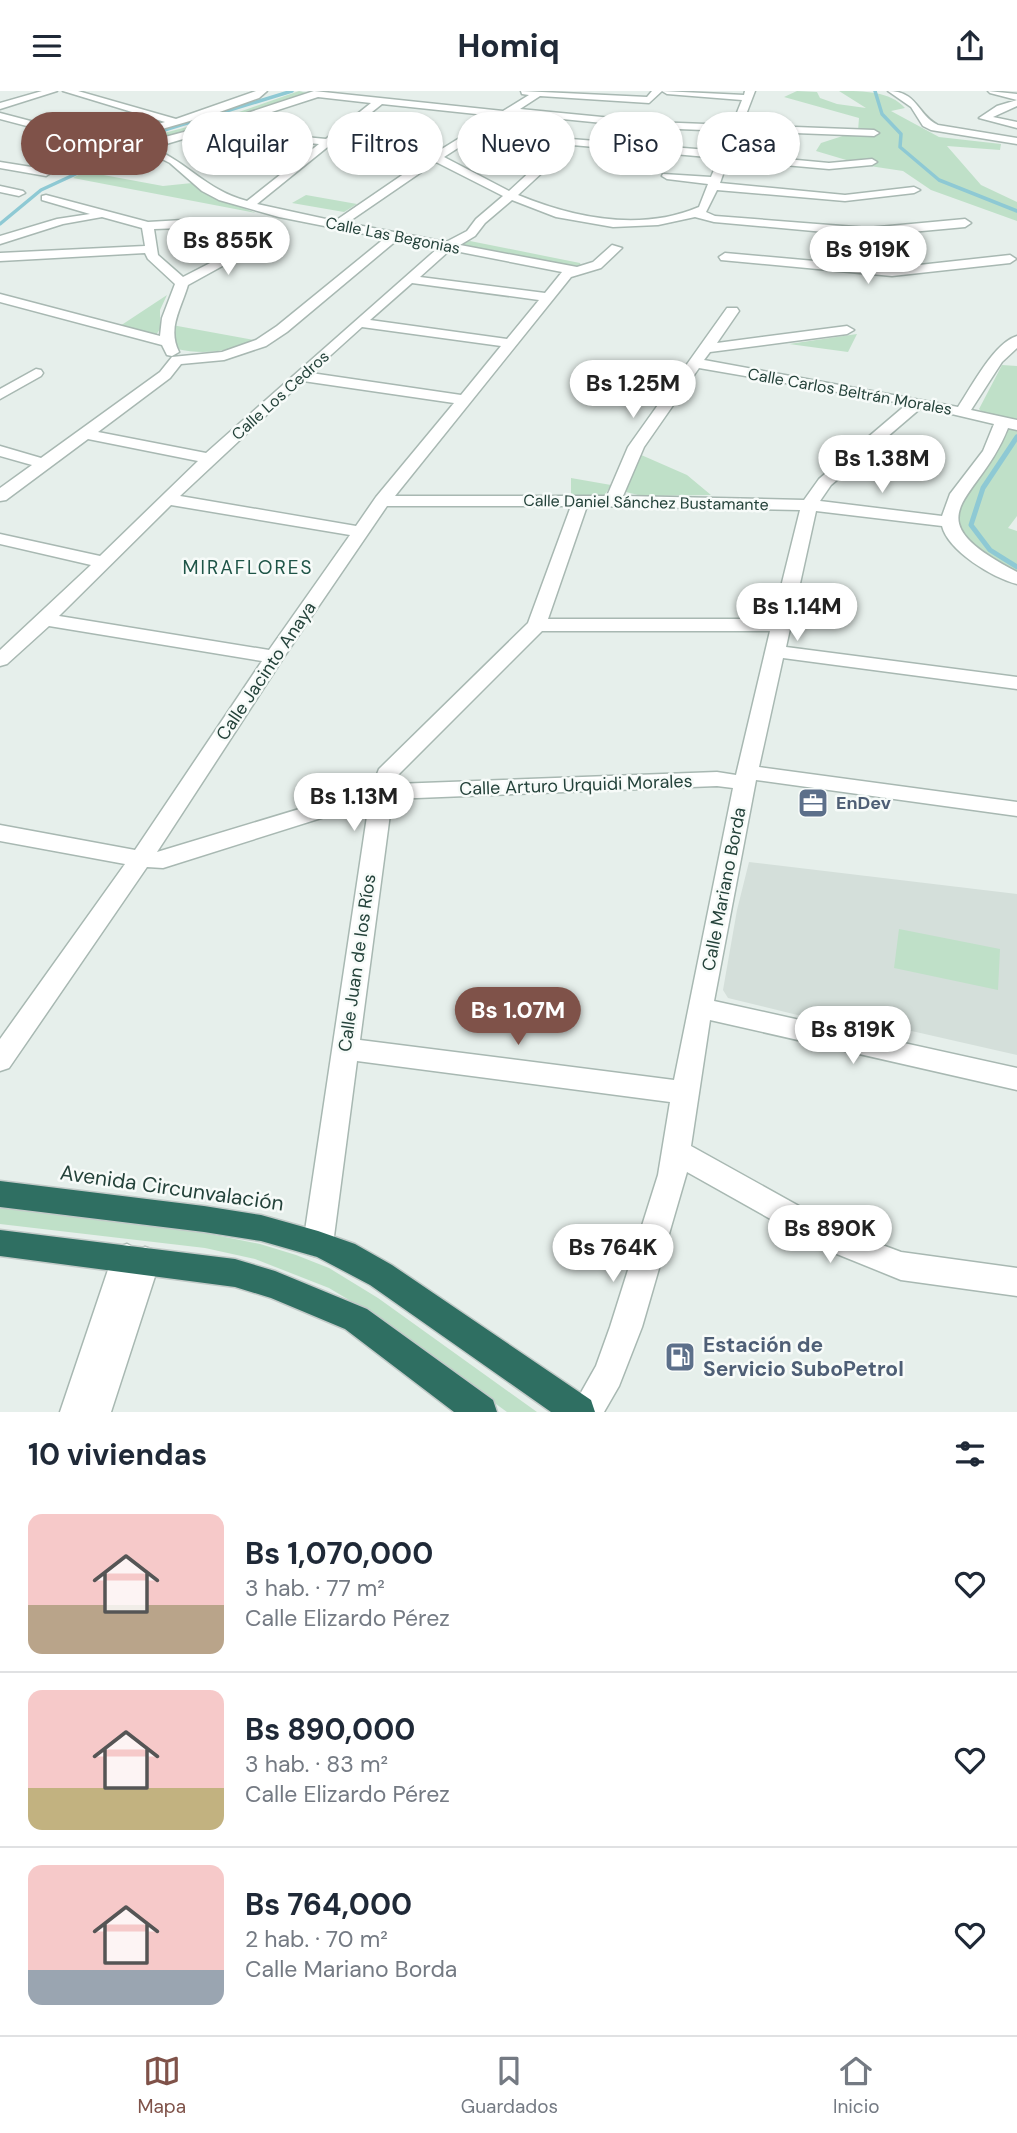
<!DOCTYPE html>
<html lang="es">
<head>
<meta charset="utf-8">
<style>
  :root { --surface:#fff; --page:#f6f6f7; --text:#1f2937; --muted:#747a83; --line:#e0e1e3; --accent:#7f5249 }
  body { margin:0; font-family:"DM Sans",sans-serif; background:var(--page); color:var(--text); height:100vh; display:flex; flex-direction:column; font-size:26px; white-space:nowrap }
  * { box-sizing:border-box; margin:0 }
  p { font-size:23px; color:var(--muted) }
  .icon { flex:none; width:38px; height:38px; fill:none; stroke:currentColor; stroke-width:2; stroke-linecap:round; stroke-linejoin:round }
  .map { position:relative; height:1321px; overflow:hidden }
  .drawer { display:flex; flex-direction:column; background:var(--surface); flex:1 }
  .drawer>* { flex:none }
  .hud { position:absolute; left:21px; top:21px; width:976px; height:63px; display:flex; gap:14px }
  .price { position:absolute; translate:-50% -60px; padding:0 16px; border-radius:24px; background:#fff; color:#222; font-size:23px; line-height:46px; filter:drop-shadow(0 2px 4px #0008) }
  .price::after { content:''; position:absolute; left:50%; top:42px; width:21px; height:16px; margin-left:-10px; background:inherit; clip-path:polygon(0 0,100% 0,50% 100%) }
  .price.selected { background:var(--accent); color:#fff }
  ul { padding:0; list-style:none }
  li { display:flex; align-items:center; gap:21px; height:175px; padding:0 28px }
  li+li { border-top:2px solid var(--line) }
  li span { display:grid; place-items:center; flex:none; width:196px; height:140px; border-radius:14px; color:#555 }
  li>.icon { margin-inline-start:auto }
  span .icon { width:84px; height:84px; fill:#fffc; stroke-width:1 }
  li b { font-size:30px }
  h2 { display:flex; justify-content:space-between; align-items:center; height:84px; padding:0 28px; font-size:30px }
  .pill { padding:0 24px; border-radius:32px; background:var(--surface); box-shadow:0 2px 5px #0004; font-size:24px; line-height:63px }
  .pill.selected { background:var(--accent); color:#fff }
  header { display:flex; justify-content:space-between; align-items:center; height:91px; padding:0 28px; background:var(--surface); font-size:32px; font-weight:700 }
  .dock { display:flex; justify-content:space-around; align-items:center; height:98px; border-top:2px solid var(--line); background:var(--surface); font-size:19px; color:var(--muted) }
  .dock a { display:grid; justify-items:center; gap:4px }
  .dock .selected { color:var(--accent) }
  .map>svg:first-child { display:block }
  .built { fill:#d4dfda }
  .green { fill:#bfe0c8 }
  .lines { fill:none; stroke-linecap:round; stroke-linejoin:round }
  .stream-far1 { stroke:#8ec9d4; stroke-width:3.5 }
  .stream { stroke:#8ec9d4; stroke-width:5 }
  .minor-casing { stroke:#a8b8b2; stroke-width:3 }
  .highway-casing { stroke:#c2cac8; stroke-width:3 }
  .minor { fill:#fff; fill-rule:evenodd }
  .highway { fill:#2f6f62; fill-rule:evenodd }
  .labels { text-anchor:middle; stroke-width:5; stroke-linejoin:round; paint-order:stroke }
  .far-street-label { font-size:16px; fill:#24423a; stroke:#f7fbf9 }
  .street-label { font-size:18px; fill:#24423a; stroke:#f7fbf9 }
  .service-label { font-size:18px; font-weight:bold; fill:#4e5e75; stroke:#f7fbf9; text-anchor:start }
  .neighbourhood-label { font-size:19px; letter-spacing:2px; fill:#1f5548; stroke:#f7fbf9 }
  .near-street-label { font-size:21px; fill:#24423a; stroke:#f7fbf9 }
  .near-service-label { font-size:21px; font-weight:bold; fill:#4e5e75; stroke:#f7fbf9; text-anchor:start }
</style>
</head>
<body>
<header><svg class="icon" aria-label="menu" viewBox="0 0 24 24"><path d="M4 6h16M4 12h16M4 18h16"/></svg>Homiq<svg class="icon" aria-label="share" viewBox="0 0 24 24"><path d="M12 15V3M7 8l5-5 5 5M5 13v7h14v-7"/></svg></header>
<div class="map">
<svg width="1017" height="1321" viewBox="0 0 1017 1321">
  <rect width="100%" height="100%" fill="#e6efeb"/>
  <!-- built -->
  <path class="built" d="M749,771L1017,803V964L894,936L891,947L728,907L723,899L737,819Z"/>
  <!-- green -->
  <path class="green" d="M299,0L311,3L144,53L138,56L160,67L124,68L98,83L163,95L192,92L215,106L256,122L73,87L112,65L114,60L126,52L225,26Z
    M797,0L817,1L820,7L837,13L866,17L839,0C864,0 890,0 905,17L891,20L939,46L1001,53L1000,59L947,55L981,94L1017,111V130L931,99L903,80L863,74L816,60L821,52L858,40L859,27L784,6Z
    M306,104L357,113L344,121L292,112Z
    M470,150L580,172L581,175L572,177L456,154Z
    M167,204L160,219V238L156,244L120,235Z
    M172,234L254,249C229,261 203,264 177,258Z
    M857,243L848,261L789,253Z
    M1002,274L1017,275V330L982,321L979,318Z
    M1008,334L1017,336V425L1008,437L1017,440V483C906,424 984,409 1008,334Z
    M639,363L687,384L711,404L642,405L626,401Z
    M571,387L611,394L604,405L571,406Z
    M899,838L1000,858L998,899L894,877Z
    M0,1117L205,1142L260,1153L296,1164L329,1177L378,1207L537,1321H507L369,1221L329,1197L255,1168L205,1157L0,1133Z"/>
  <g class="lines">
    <!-- stream-far1 -->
    <path class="stream-far1" d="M875,0L882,23L901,43L900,56L939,89L1017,120
      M0,133L41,99L80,81L86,73L122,52L292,0"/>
    <!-- stream -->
    <path class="stream" d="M1017,346L983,397L971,434L990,459L1017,476"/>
    <!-- minor casing -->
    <g class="minor-casing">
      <path id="minor" d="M42,0H57L0,18V12Z
        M63,0H78L176,28L256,0H267L259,7L214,23L103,55L0,28V22L103,49L165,31Z
        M314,0L503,20L529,4L522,3L521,0L647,6L652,0H662L649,12L540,5L520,18L653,31L732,34L742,9L667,3L662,0L744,4L745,0H755L742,34L874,39L879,42L874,45L739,40L731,63L829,72L872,68L877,71L872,74L829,78L728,69L720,92L845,104L914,96L920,99L914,102L845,110L717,99L706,121L715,125L868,137L965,128L971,132L965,136L868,145L714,131L695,126L658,134L613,136L556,126L512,109L485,132L475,145L460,154L577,176L593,171L612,154L622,157L601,177L571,186L395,405H607L628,356L727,217H737L739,220L717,252L847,235L854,239L847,243L710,261L704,269L958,316C972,295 994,252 1017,245V257L1002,271L971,319L1017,329V339L1008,337C979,412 908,424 1017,481V493C993,487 948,460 942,435L816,420L786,556L1017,586V598L783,567L759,676L1017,711V725L756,689L714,910L1017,977V999L710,929L691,1055L842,1139L901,1161L1017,1177V1205L901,1189L822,1157L687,1081L642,1236L619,1295L604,1321H570L596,1275L610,1236L658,1084L670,1011L357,970L333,1153L328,1163L318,1166L308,1163L303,1153L369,712L163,777L147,776L9,977L0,980V948L125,773L0,750V734L135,759L262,570L49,535L7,573L0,575V559L91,474L0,453V443L100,465L198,370L88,348L6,409L0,410V397L32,374L0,365V355L41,367L160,281L172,266L222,261L256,249L277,235L385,147L279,126L219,109L202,100L170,72L140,57L150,50L214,33ZM318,6L371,12L326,48L219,38ZM382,13L495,25L437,61L337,49ZM512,23L653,37L729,40L721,60L484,41ZM203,42L319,53L247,110C206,99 190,73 153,57ZM475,46L560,53L509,100L444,66ZM330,54L430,65L335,130L257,113ZM572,54L719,67L711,86L663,83L662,85L667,88L708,93L699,116C640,141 574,127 518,104ZM436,71L503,105L476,128L467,140L446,151L347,132ZM397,149L438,157L206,362L98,341L170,287L181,273L224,269L266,255L287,241ZM450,159L562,181L545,202L420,186ZM412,192L539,209L507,248L370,229ZM362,236L501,255L461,304L311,282ZM699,277L907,313L819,388L804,409L623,405L644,356ZM303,290L454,312L376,406L356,435L180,405ZM922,316L994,333L983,360L950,403L942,425L820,410L831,394ZM171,414L350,444L269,559L59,525ZM387,415H571L528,532L379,678L372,696L157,761L284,566ZM587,415L800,419L773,528H548ZM542,540H770L736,684L717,681L395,693L397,685ZM717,695L733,697L674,989L360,949L392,708Z
        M888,0C918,0 917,24 938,34L1017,47V53L931,39L923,35L911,16Z
        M988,0L1017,3V9L990,2Z
        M1017,9V15L993,26L1017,31V37L979,27L997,15Z
        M0,71L44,78L58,71L63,74L46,85L0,77Z
        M0,95L23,100L25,102L19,105L0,101Z
        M46,104L148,131L183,129L264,152L188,194C181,218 167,237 179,261L172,265L167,264L162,254L0,211V203L160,245L162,227L175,193L148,168L145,162L0,170V162L145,155L142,137L102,126L63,133L0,153V145L57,128L90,123L42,109V105ZM183,137L247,153L183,186L158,164L154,138Z
        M725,162L892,177L1010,164L1016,168L1010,172L892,185L721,169L719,166Z
        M36,278L41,279L43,282L41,285L0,308V298Z
        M127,1153L138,1159L145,1156L156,1160L160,1170L111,1321H60L112,1167L116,1157Z"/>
    </g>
    <!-- highway casing -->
    <g class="highway-casing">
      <path id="highway" d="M0,1090L204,1115L261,1124L318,1140L355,1153L392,1174L591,1309L595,1321H551L370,1194L317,1166L261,1150L204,1141L0,1116Z
        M0,1139L235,1168L275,1180L367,1218L493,1309L497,1321H454L345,1238L271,1207L235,1196L0,1165Z"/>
    </g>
    <!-- minor -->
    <use href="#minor" class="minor"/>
    <!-- highway -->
    <use href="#highway" class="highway"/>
  </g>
  <!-- icons -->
  <defs>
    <g id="office-square" transform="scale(1.575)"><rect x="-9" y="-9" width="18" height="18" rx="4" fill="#5c6f8a" stroke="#f7fbf9"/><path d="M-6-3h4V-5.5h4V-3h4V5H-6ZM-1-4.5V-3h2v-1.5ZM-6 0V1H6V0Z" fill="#fff"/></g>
    <g id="fuel-square" transform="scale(1.575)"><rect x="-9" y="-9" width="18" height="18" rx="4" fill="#5c6f8a" stroke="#f7fbf9"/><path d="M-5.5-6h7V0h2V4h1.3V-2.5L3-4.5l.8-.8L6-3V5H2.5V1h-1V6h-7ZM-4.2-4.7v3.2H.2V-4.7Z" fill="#fff"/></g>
  </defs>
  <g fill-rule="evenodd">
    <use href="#office-square" x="813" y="712"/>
    <use href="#fuel-square" x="680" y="1266"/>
  </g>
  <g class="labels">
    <!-- far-street labels -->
    <g class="far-street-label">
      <text transform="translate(393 144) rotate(11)" y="6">Calle Las Begonias</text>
      <text transform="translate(850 300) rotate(10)" y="6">Calle Carlos Beltrán Morales</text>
      <text transform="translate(280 304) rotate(-42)" y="6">Calle Los Cedros</text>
      <text transform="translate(646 411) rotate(1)" y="6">Calle Daniel Sánchez Bustamante</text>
    </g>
    <!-- street labels -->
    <g class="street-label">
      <text transform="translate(266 580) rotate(-56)" y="6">Calle Jacinto Anaya</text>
      <text transform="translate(576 694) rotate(-2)" y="6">Calle Arturo Urquidi Morales</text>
      <text transform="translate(724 798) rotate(-79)" y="6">Calle Mariano Borda</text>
      <text transform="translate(357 872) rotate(-82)" y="6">Calle Juan de los Ríos</text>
    </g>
    <!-- service labels -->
    <g class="service-label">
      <text x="836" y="718">EnDev</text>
    </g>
    <!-- neighbourhood labels -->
    <g class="neighbourhood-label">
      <text x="248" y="483">MIRAFLORES</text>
    </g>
    <!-- near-street labels -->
    <g class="near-street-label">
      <text transform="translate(172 1097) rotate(8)" y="7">Avenida Circunvalación</text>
    </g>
    <!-- near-service labels -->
    <g class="near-service-label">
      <text x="703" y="1261">Estación de<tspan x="703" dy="24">Servicio SuboPetrol</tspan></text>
    </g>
  </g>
</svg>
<b class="price" style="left:228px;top:186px">Bs 855K</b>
<b class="price" style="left:868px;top:195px">Bs 919K</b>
<b class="price" style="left:633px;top:329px">Bs 1.25M</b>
<b class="price" style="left:882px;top:404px">Bs 1.38M</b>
<b class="price" style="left:797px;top:552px">Bs 1.14M</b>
<b class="price" style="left:354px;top:742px">Bs 1.13M</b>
<b class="price selected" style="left:518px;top:956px">Bs 1.07M</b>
<b class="price" style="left:853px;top:975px">Bs 819K</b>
<b class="price" style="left:830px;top:1174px">Bs 890K</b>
<b class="price" style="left:613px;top:1193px">Bs 764K</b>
<div class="hud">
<a class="pill selected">Comprar</a>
<a class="pill">Alquilar</a>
<a class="pill">Filtros</a>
<a class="pill">Nuevo</a>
<a class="pill">Piso</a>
<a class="pill">Casa</a>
</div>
</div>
<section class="drawer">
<h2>10 viviendas<svg class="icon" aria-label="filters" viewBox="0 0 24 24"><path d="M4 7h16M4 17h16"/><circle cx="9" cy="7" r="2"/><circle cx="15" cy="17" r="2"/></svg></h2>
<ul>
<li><span style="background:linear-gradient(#f6c9c9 65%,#b9a48a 0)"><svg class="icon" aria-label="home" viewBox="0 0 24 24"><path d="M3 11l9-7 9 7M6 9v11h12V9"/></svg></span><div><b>Bs 1,070,000</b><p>3 hab. · 77 m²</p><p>Calle Elizardo Pérez</p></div><svg class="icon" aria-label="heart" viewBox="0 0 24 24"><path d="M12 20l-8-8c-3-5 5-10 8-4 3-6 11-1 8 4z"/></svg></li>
<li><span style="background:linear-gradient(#f6c9c9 70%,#c2b280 0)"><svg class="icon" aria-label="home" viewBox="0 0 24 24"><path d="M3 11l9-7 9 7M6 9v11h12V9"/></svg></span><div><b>Bs 890,000</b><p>3 hab. · 83 m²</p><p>Calle Elizardo Pérez</p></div><svg class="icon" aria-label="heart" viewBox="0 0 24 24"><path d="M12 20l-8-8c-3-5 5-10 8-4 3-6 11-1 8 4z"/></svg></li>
<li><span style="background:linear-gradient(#f6c9c9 75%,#9aa5b1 0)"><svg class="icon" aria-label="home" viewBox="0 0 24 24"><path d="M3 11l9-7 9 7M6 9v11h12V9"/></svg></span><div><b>Bs 764,000</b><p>2 hab. · 70 m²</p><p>Calle Mariano Borda</p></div><svg class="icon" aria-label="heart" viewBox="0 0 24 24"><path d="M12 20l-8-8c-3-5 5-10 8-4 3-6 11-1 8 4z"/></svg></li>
</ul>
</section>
<nav class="dock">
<a class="selected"><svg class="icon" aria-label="map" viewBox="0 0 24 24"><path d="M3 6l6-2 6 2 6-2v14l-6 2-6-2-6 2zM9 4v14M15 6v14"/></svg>Mapa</a>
<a><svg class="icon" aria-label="saved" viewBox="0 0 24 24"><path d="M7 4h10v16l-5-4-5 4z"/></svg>Guardados</a>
<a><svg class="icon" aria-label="home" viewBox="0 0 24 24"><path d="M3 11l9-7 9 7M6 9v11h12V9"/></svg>Inicio</a>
</nav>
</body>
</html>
